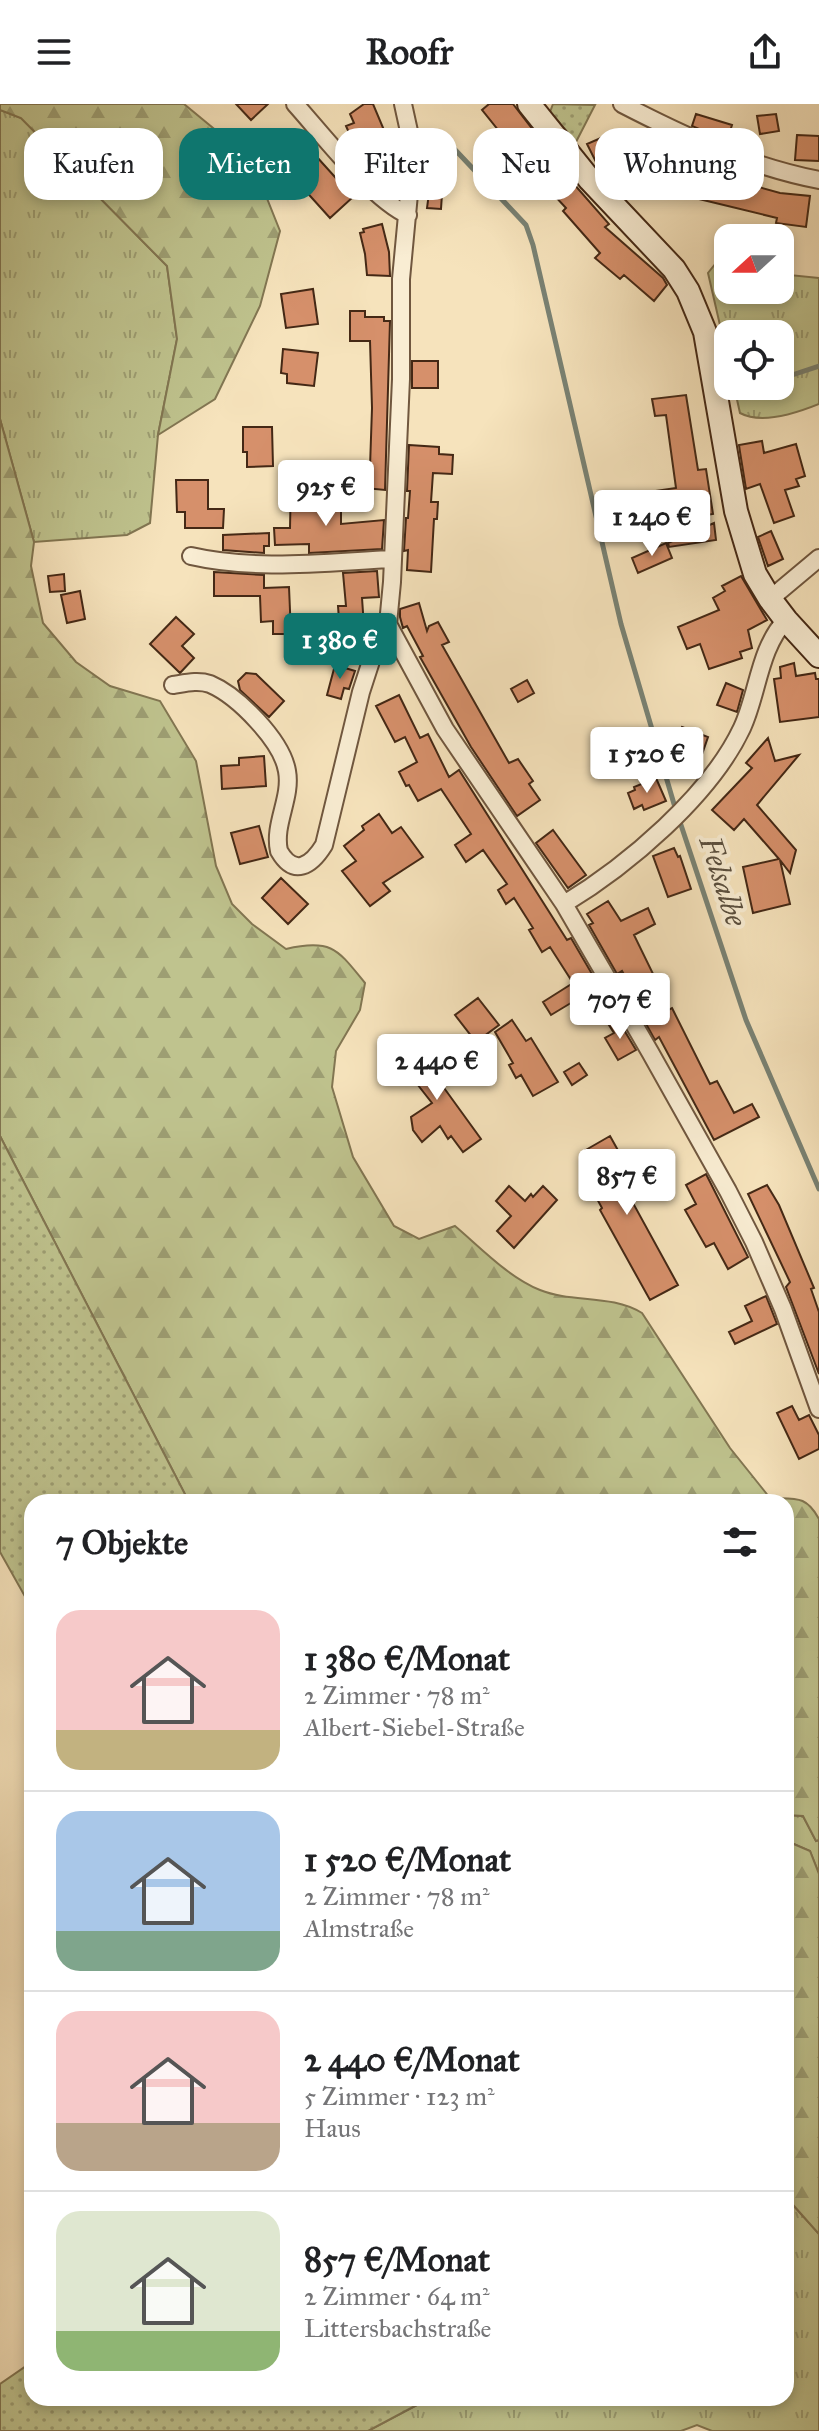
<!DOCTYPE html>
<html lang="de">
<head>
<meta charset="utf-8">
<style>
  :root { --surface:#fff; --page:#f6f6f6; --text:#202124; --muted:#757577; --line:#e0e0e0; --accent:#0f766e }
  body { margin:0; font-family:"IM FELL Great Primer",serif; background:var(--page); color:var(--text); height:100vh; display:flex; flex-direction:column; font-size:30px; white-space:nowrap }
  * { box-sizing:border-box; margin:0 }
  p { font-size:26px; color:var(--muted) }
  .icon { flex:none; width:44px; height:44px; fill:none; stroke:currentColor; stroke-width:2; stroke-linecap:round; stroke-linejoin:round }
  .map { position:relative; flex:1; overflow:hidden }
  .panel { position:absolute; left:24px; top:1390px; width:770px; height:912px; display:flex; flex-direction:column; background:var(--surface); border-radius:24px; box-shadow:0 4px 12px #0003 }
  .panel>* { flex:none }
  .guide { position:absolute; left:24px; top:24px; width:772px; height:72px; display:flex; gap:16px }
  .needle { width:52px; rotate:249deg }
  .buttons { position:absolute; left:714px; top:120px; display:grid; gap:16px }
  .buttons a { display:grid; place-items:center; width:80px; height:80px; border-radius:16px; background:var(--surface); box-shadow:0 4px 12px #0003; font-size:40px }
  .price { position:absolute; translate:-50% -68px; padding:0 18px; border-radius:8px; background:#fff; color:#222; font-size:26px; line-height:52px; filter:drop-shadow(0 2px 4px #0008) }
  .price::after { content:''; position:absolute; left:50%; top:48px; width:24px; height:18px; margin-left:-12px; background:inherit; clip-path:polygon(0 0,100% 0,50% 100%) }
  .price.active { background:var(--accent); color:#fff }
  ul { padding:0; list-style:none }
  li { display:flex; align-items:center; gap:24px; height:200px; padding:0 32px }
  li+li { border-top:2px solid var(--line) }
  li span { display:grid; place-items:center; flex:none; width:224px; height:160px; border-radius:24px; color:#555 }
  li>.icon { margin-inline-start:auto }
  span .icon { width:96px; height:96px; fill:#fffc; stroke-width:1 }
  li b { font-size:34px }
  h2 { display:flex; justify-content:space-between; align-items:center; height:96px; padding:0 32px; font-size:34px }
  .tag { padding:0 28px; border-radius:24px; background:var(--surface); box-shadow:0 4px 12px #0003; font-size:28px; line-height:72px }
  .tag.active { background:var(--accent); color:#fff }
  header { display:flex; justify-content:space-between; align-items:center; height:104px; padding:0 32px; background:var(--surface); font-size:36px; font-weight:700 }
  .map>svg:first-child { display:block }
  .grass { fill:url(#grass-tufts); stroke:#827652; stroke-width:2 }
  .forest { fill:url(#forest-firs); stroke:#827652; stroke-width:2 }
  .park { fill:url(#park-dots); stroke:#827652; stroke-width:2 }
  .lines { fill:none; stroke-linecap:round; stroke-linejoin:round }
  .stream { stroke:#798274; stroke-width:5 }
  .building { fill:#d6906b; stroke:#442815; stroke-width:2 }
  .minor-casing { stroke:#70573f; stroke-width:20 }
  .secondary-casing { stroke:#442815; stroke-width:26 }
  .minor { stroke:#f9edd3; stroke-width:16 }
  .secondary { stroke:#f9edd3; stroke-width:22 }
  .labels { text-anchor:middle; stroke-width:8; stroke-linejoin:round; paint-order:stroke }
  .water-label { font-size:30px; font-style:italic; fill:#5a4e3d; stroke:#f9edd3 }
</style>
</head>
<body>
<header><svg class="icon" aria-label="menu" viewBox="0 0 24 24"><path d="M4 6h16M4 12h16M4 18h16"/></svg>Roofr<svg class="icon" aria-label="share" viewBox="0 0 24 24"><path d="M12 15V3M7 8l5-5 5 5M5 13v7h14v-7"/></svg></header>
<div class="map">
<svg width="819" height="2327" viewBox="0 0 819 2327">
  <defs>
    <pattern id="grass-tufts" width="24" height="20" patternUnits="userSpaceOnUse" patternTransform="scale(2)"><rect width="24" height="20" fill="#bfc38e"/><path d="M3 7l-1-3M5 7V3M7 7l1-3M15 17l-1-3M17 17v-4M19 17l1-3" fill="none" stroke="#9d9e73"/></pattern>
    <pattern id="forest-firs" width="22" height="20" patternUnits="userSpaceOnUse" patternTransform="scale(2)"><rect width="22" height="20" fill="#bfc38e"/><path d="M5 1l3.5 6h-7zM16 11l3.5 6h-7z" fill="#9d9e73"/></pattern>
    <pattern id="park-dots" width="8" height="8" patternUnits="userSpaceOnUse" patternTransform="scale(2)"><rect width="8" height="8" fill="#bfc38e"/><path d="M2 2h.1M6 6h.1" fill="none" stroke="#9d9e73" stroke-width="1.8" stroke-linecap="round"/></pattern>
  </defs>
  <rect width="100%" height="100%" fill="#f6e3bc"/>
  <filter id="stains"><feTurbulence type="fractalNoise" baseFrequency=".0025" numOctaves="4"/><feColorMatrix values="0 0 0 0 .2 0 0 0 0 .09 0 0 0 0 .02 0 0 0 .5 -.17"/></filter>
  <radialGradient id="worn" r=".72"><stop offset=".6" stop-color="#630" stop-opacity="0"/><stop offset="1" stop-color="#630" stop-opacity=".3"/></radialGradient>
  <!-- grass -->
  <path class="grass" d="M0,6L21,14L167,162L177,235L158,331L150,419L127,431L34,438L0,315Z
    M728,155V186H780V170L819,174V300C797,309 762,321 740,309L734,282H780V230H728V256L708,169L716,159Z
    M787,1711L803,1712L816,1737L819,1736V1770L810,1747L789,1738Z
    M786,2093L819,2130V2327H712L697,2321L681,2327H368L430,2294H786Z"/>
  <!-- forest -->
  <path class="forest" d="M0,0H184L236,43L264,87L280,127L260,202L215,295L158,331L177,235L167,162L21,14L0,6Z
    M0,315L34,438L31,462L43,519L76,558L110,582L160,597L196,657L216,762L232,800L252,820L286,845C332,834 338,846 365,879L360,906L336,947L332,983L353,1053L394,1122L419,1135L455,1122C481,1144 508,1173 540,1186C572,1199 611,1190 642,1209L730,1344L770,1394C796,1395 806,1391 819,1415V1736L816,1737L803,1712L787,1711L789,1738L810,1747L819,1770V2130L786,2093V1398H189L0,1032Z"/>
  <!-- park -->
  <path class="park" d="M553,0L595,1L576,38L550,8Z
    M0,1032L189,1398H32V1505L0,1448Z
    M32,2258V2294H430L368,2327H0V2280Z"/>
  <g class="lines">
    <!-- stream -->
    <path class="stream" d="M445,35L526,121L533,141L621,520L674,700L746,916L819,1085
      M780,275L819,262
      M740,287L757,282"/>
  </g>
  <!-- building -->
  <path class="building" d="M236,0H268L251,16Z
    M364,0H373L400,64V71L382,79L378,75L362,37L354,40L346,22L354,19L350,10Z
    M489,0H513L560,61L559,63L609,120L605,123L663,174L667,181L654,197L624,171L620,175L595,154L600,149L563,107L566,104L541,77L540,78L482,6Z
    M696,10L732,21L727,37L692,22Z
    M776,10L779,27L760,30L757,12Z
    M797,31L819,32V57L795,56Z
    M603,33L613,50L617,43L640,68L620,87L599,64L587,40Z
    M307,42L353,93L330,114L284,63Z
    M678,46L706,61L757,73L755,82L780,89L810,92L806,123L776,119L777,114L699,95L704,82L668,63Z
    M429,89L442,90L441,105L427,104Z
    M382,120L389,148L390,172L367,171L365,150L360,129L364,128L363,125Z
    M313,185L318,220L286,224L281,190Z
    M350,207H365V213H384V217H390L385,386L365,384L367,362L370,363L372,304L370,237H350Z
    M283,245L318,249L314,282L287,279V270L281,269Z
    M412,257H438V284H412Z
    M686,291L698,366L706,365L713,410L686,414L684,403L657,407L659,418L618,424L614,393L676,384L666,311L655,312L652,295Z
    M243,323H272L273,362L247,363V348H243Z
    M762,337L764,349L796,340L805,372L796,375L799,382L785,386L794,412L774,419L760,380L746,385L740,348L739,341Z
    M409,341L439,343V350L453,351L452,370L433,369L431,398H438L437,415H434L431,468L407,466L408,446L404,447L406,414H408L410,387H407Z
    M291,375H304V405L341,404V420L384,416L382,445L309,449V440L275,441L274,424H290Z
    M176,376H208V405H224L223,424H185V408H177Z
    M714,419L716,436L669,443L668,439Z
    M771,427L783,455L768,462L758,433Z
    M269,429V442H264V449L223,446V431Z
    M666,439L672,454L638,469L632,454Z
    M377,467L379,493L362,494L365,537L345,538L344,515L339,516L338,502H346L343,469Z
    M214,468L264,471V484L289,483L291,530H273V517L261,518L260,492H214Z
    M64,470L65,487L50,488L48,472Z
    M741,472L767,516L748,526L752,544L740,548L742,554L709,565L700,540L687,545L678,523L719,506L713,494L725,487L722,482Z
    M80,487L85,515L67,519L61,491Z
    M419,499L427,527L429,522L438,518L449,538L442,541L509,659L518,655L533,677L529,680L540,696L517,712L471,643L420,553L423,552L407,522L403,524L400,513V505Z
    M176,513L194,530L182,542L194,554L180,569L150,540Z
    M794,559L796,572L815,569L816,575H819V613L780,618L774,575L781,574L780,563Z
    M335,561L355,567L349,585L344,584L341,595L327,591Z
    M246,569L256,570L284,597L269,613L240,586L238,577Z
    M527,576L534,589L518,598L511,585Z
    M726,579L743,586L737,608L717,601Z
    M399,591L420,634L428,630L449,673L459,666L567,836L571,834L599,882L551,911L543,898L573,879L550,843L542,848L529,826L533,824L514,794L506,800L498,786L507,780L483,746L466,758L455,741L471,730L441,685L418,697L409,681L406,682L399,668L417,658L405,633L395,638L376,602Z
    M682,623L708,633L699,659L673,649Z
    M768,634L775,657L799,651L757,701L796,746L790,769L780,756L790,800L753,809L743,763L779,755L744,715L734,726L712,706L752,664L746,659Z
    M264,652L266,682L222,685L221,662L239,661V654Z
    M656,674L666,697L644,706L642,701L634,705L628,689L635,686L634,683Z
    M379,710L392,729L401,723L423,753L383,779L390,787L370,802L342,767L356,757L344,742L364,726L362,722Z
    M259,722L268,753L240,760L231,729Z
    M553,726L586,771L568,784L536,739Z
    M674,744L678,753L680,752L691,785L668,793L653,752Z
    M281,774L308,800L288,820L262,794Z
    M608,797L621,817L648,804L655,820L634,831L657,878L635,890L622,867L617,870L589,821L593,819L587,810Z
    M478,894L499,921L476,938L455,911Z
    M672,904L710,980L717,977L734,1009L752,1000L759,1013L714,1036L659,933L655,936L645,918Z
    M512,916L526,937L531,934L558,978L533,992L521,971L516,974L509,961L513,959L495,928Z
    M618,916L636,946L618,956L605,934L614,929L609,921Z
    M421,940L446,971L439,977L481,1035L463,1048L451,1032L448,1035L440,1022L422,1038L413,1026L411,1013L432,999L399,957Z
    M579,959L587,971L572,981L564,968Z
    M610,1032L639,1084L628,1090L678,1181L650,1196L600,1106L602,1104L583,1069L594,1063L584,1047Z
    M706,1070L748,1153L728,1165L714,1139L706,1143L685,1106L696,1100L686,1081Z
    M767,1081L779,1101L814,1184L811,1185L819,1208V1270L786,1183L790,1178L748,1090Z
    M509,1082L525,1097L531,1090L533,1093L543,1082L557,1096L514,1144L497,1127L511,1112L496,1097Z
    M766,1192L777,1220L735,1240L729,1228L752,1217L745,1202Z
    M792,1302L799,1316L809,1311L819,1331V1345L799,1355L777,1309Z"/>
  <g class="lines">
    <!-- minor casing -->
    <g class="minor-casing">
      <path id="minor" d="M295,0C322,30 373,96 408,111
        M622,0C686,33 748,62 819,76
        M191,452C256,467 327,458 393,455
        M770,495L819,454
        M388,520L445,625L564,800L650,948L728,1087L754,1138L783,1205L819,1305
        M173,581C186,579 198,576 210,580C238,592 282,637 287,667C292,694 273,720 279,747C294,773 311,762 324,741L361,588L373,551L388,520L392,478L401,275V175L412,58V41L403,0
        M564,800C627,762 710,692 742,624C758,590 759,544 786,516"/>
    </g>
    <!-- secondary casing -->
    <g class="secondary-casing">
      <path id="secondary" d="M529,0L590,76L674,165L688,187L705,228L736,407L755,470L770,495L786,516L819,552"/>
    </g>
    <!-- minor -->
    <use href="#minor" class="minor"/>
    <!-- secondary -->
    <use href="#secondary" class="secondary"/>
  </g>
  <g class="labels">
    <!-- water labels -->
    <g class="water-label">
      <text transform="translate(723 777) rotate(72)" y="10">Felsalbe</text>
    </g>
  </g>
  <rect width="100%" height="100%" filter="url(#stains)"/>
  <rect width="100%" height="100%" fill="url(#worn)"/>
</svg>
<div class="buttons">
<a><svg class="needle" viewBox="-14 -14 28 28"><path d="M0-13l5 13h-10z" fill="#e53935"/><path d="M0 13l5-13h-10z" fill="#757577"/></svg></a>
<a><svg class="icon" aria-label="locate" viewBox="0 0 24 24"><circle cx="12" cy="12" r="6"/><path d="M12 2v4M12 18v4M2 12h4M18 12h4"/></svg></a>
</div>
<b class="price" style="left:326px;top:424px">925 €</b>
<b class="price" style="left:652px;top:454px">1 240 €</b>
<b class="price active" style="left:340px;top:577px">1 380 €</b>
<b class="price" style="left:647px;top:691px">1 520 €</b>
<b class="price" style="left:620px;top:937px">707 €</b>
<b class="price" style="left:437px;top:998px">2 440 €</b>
<b class="price" style="left:627px;top:1113px">857 €</b>
<div class="guide">
<a class="tag">Kaufen</a>
<a class="tag active">Mieten</a>
<a class="tag">Filter</a>
<a class="tag">Neu</a>
<a class="tag">Wohnung</a>
</div>
<section class="panel">
<h2>7 Objekte<svg class="icon" aria-label="filters" viewBox="0 0 24 24"><path d="M4 7h16M4 17h16"/><circle cx="9" cy="7" r="2"/><circle cx="15" cy="17" r="2"/></svg></h2>
<ul>
<li><span style="background:linear-gradient(#f6c9c9 75%,#c2b280 0)"><svg class="icon" aria-label="home" viewBox="0 0 24 24"><path d="M3 11l9-7 9 7M6 9v11h12V9"/></svg></span><div><b>1 380 €/Monat</b><p>2 Zimmer · 78 m²</p><p>Albert-Siebel-Straße</p></div></li>
<li><span style="background:linear-gradient(#a9c7e8 75%,#7fa58c 0)"><svg class="icon" aria-label="home" viewBox="0 0 24 24"><path d="M3 11l9-7 9 7M6 9v11h12V9"/></svg></span><div><b>1 520 €/Monat</b><p>2 Zimmer · 78 m²</p><p>Almstraße</p></div></li>
<li><span style="background:linear-gradient(#f6c9c9 70%,#b9a48a 0)"><svg class="icon" aria-label="home" viewBox="0 0 24 24"><path d="M3 11l9-7 9 7M6 9v11h12V9"/></svg></span><div><b>2 440 €/Monat</b><p>5 Zimmer · 123 m²</p><p>Haus</p></div></li>
<li><span style="background:linear-gradient(#dfe7d0 75%,#8fb573 0)"><svg class="icon" aria-label="home" viewBox="0 0 24 24"><path d="M3 11l9-7 9 7M6 9v11h12V9"/></svg></span><div><b>857 €/Monat</b><p>2 Zimmer · 64 m²</p><p>Littersbachstraße</p></div></li>
</ul>
</section>
</div>
</body>
</html>
